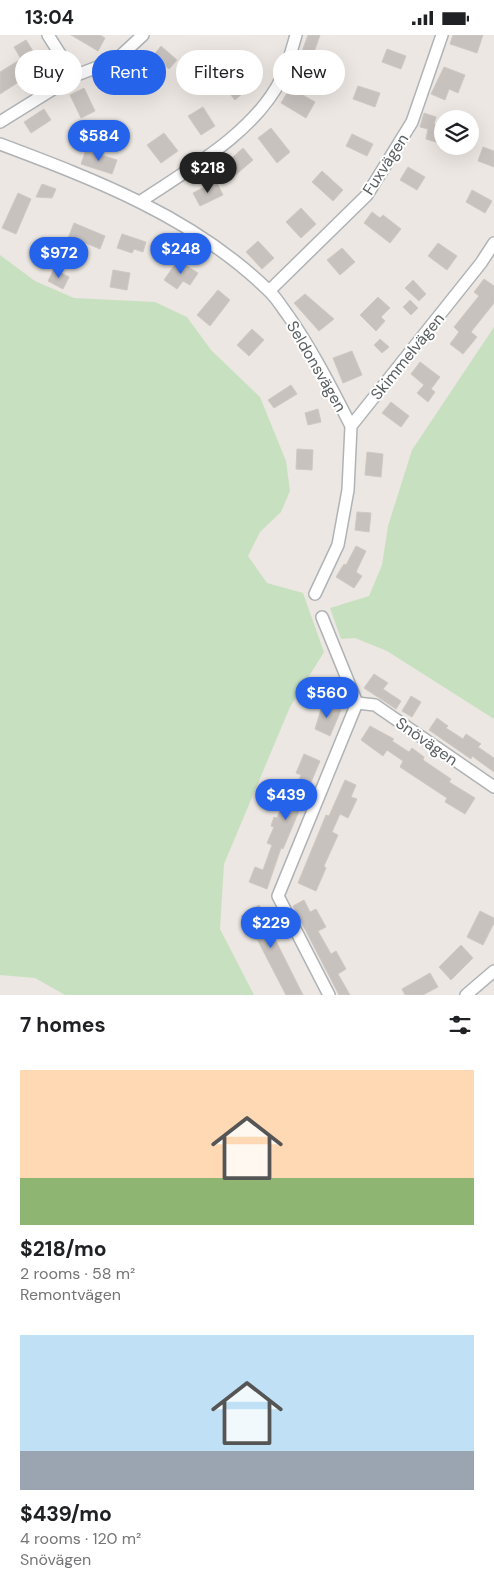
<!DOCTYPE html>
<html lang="en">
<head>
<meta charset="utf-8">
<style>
  :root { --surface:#fff; --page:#f2f2f2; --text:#202124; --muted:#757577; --accent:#2563eb }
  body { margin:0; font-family:"DM Sans",sans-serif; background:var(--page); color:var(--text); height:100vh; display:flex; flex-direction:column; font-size:19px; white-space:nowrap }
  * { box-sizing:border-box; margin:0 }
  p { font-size:16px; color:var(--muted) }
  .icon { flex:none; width:28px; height:28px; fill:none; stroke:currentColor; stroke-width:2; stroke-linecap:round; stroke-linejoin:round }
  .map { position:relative; height:960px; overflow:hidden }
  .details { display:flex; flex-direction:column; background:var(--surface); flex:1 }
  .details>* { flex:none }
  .banner { position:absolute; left:15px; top:15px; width:465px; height:45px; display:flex; gap:10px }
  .fabs { position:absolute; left:434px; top:75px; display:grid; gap:10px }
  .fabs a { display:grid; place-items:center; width:45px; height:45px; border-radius:50%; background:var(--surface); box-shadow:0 5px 20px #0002; font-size:25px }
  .price { position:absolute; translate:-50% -42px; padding:0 11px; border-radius:18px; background:var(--accent); color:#fff; font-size:16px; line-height:32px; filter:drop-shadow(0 1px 2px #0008) }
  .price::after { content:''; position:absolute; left:50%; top:30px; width:15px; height:11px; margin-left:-8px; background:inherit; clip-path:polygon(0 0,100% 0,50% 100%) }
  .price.on { background:#222; color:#fff }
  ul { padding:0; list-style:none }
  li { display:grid; align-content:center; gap:10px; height:265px; padding:0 20px }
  li span { display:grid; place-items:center; height:155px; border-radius:0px; color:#555 }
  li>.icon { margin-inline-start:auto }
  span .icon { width:90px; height:90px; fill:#fffc; stroke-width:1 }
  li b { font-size:21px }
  h2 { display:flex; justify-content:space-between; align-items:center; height:60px; padding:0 20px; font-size:21px }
  .pill { padding:0 18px; border-radius:22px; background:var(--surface); box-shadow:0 5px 20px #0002; font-size:18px; line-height:45px }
  .pill.on { background:var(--accent); color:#fff }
  .status { display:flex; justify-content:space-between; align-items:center; height:35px; padding:0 25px; background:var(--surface); direction:ltr }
  .status svg { height:14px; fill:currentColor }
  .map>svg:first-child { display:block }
  .green { fill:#c7e1c0 }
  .building { fill:#c7c2be; stroke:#d0c8c1 }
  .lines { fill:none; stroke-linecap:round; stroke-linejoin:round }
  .street-casing { stroke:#afb3b6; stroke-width:14 }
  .street { stroke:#fff; stroke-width:11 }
  .labels { text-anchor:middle; stroke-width:4; stroke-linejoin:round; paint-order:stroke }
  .street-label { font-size:16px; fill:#5a5f61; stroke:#fff }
</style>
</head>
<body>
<div class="status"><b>13:04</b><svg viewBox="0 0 49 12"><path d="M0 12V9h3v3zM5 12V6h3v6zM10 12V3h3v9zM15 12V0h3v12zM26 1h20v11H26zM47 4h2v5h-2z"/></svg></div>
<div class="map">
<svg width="494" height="960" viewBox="0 0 494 960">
  <rect width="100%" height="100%" fill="#ece7e2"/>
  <!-- green -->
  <path class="green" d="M0,220L35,246L74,263L155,267L187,282L211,315L260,362L286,426L290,456L281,477L260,497L248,521L267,548L303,558L324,617L290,672L224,829L220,894L254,960H65L35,943L0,940Z
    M494,292V684L387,616L355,603L341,604L330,573L369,561L382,530L388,491L412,415Z"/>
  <!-- building -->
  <path class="building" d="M71,0H100L105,3L98,16Z
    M308,0H320L312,23L301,19Z
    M453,0H483L477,18L450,9Z
    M26,5L38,24L23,33L28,41L0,59V37L21,24L14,12Z
    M161,11L177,25L169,34L153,21Z
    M387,14L406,21L401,34L382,27Z
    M306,22L337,35L332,49L300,36Z
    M444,32L465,40L458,58L449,54L445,65L431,59Z
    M236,35L250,52L235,65L221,48Z
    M130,38L137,50L125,56L118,44Z
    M358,51L380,58L375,72L353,64Z
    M84,53L95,76L81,83L70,60Z
    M290,53L315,67L306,83L281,68Z
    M203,72L215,91L201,100L188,81Z
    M44,74L51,85L31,98L24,87Z
    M424,78L436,82L434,89L442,92V109L426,104L428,94L420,92Z
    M271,93L290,117L277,128L258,103Z
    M164,98L178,116L161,128L147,110Z
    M352,99L373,109L367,121L346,111Z
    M483,112L494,116V132L478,126Z
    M243,113L253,125L232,143L222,132Z
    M86,115L117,125L112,139L81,129Z
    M408,132L425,142L417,155L400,145Z
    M322,136L343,155L333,166L312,147Z
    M216,146L223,160L200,171L193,158Z
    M42,149L56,154L52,163L36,162Z
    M472,155L492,166L485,178L466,167Z
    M18,158L31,164L16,199L2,193Z
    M301,173L316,189L301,203L286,187Z
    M372,177L380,183L383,180L401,194L390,208L364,188Z
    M74,188L105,201L100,214L81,206L77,216L65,211Z
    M122,199L146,207L143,217L134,214L132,218L117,213Z
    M258,206L274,223L262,234L246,217Z
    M438,208L457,221L447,235L428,221Z
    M342,213L355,227L340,240L327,225Z
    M178,225L198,238L190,250L183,246L177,254L164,245Z
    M54,234L69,242L63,254L48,246Z
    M113,235L130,238L127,255L110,252Z
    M484,244L494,251V268L471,297L477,302L463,319L450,309L459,297L454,292L479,261L474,257Z
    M413,245L426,259L419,266L405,253Z
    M218,255L230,265L210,291L197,280Z
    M305,259L334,284L319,296L294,268Z
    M378,262L390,273L381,282L385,286L376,296L360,280Z
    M410,265L418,273L411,280L403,272Z
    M252,294L264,305L249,321L237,310Z
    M380,304L389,312L382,318L374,310Z
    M352,316L362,340L343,348L333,323Z
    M420,327L440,342L431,354L435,357L428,367L417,358L424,350L411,339Z
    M291,350L297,359L274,373L268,365Z
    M391,367L409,381L401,392L382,378Z
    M318,374L321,387L308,390L305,378Z
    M297,414L313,415L312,435L296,434Z
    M367,417L383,419L381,442L365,440Z
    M357,477L371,478L369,497L355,495Z
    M356,511L366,516L356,537L362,541L354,553L336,542L344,529L346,530Z
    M374,639L388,648L383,654L401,666L396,674L364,653Z
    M411,661L421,667L412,682L402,676Z
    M323,668L341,675L330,701L315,694Z
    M437,683L448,691L446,693L463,704L466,699L481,709L478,712L494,723V737L472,721L471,724L429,695Z
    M370,691L394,704L392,706L409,717L412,713L424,722L423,725L451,744L449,747L475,763L465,779L445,767L447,763L400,732L403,726L387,715L383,721L361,705Z
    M304,719L320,726L283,814L281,813L267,854L249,847L255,832L263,835L272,810L267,808L274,792L271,791L274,782L277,783L288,756L294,758L301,740L296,738Z
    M345,745L356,750L351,762L357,764L348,783L340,779L332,797L338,800L324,831L326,833L316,856L298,848L326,780L329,781Z
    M304,865L310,877L316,874L326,892L318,896L331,919L336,916L346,934L338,939L350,960H339L293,871Z
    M259,870L274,894L271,896L303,960H286L257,904L256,905L241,881Z
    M480,876L494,883V888L483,910L467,902Z
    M461,910L473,923L451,945L439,932Z
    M430,938L438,952L423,960H405L402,954Z"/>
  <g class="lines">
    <!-- street casing -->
    <g class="street-casing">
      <path id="street" d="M48,0L74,41
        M0,87L74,41L116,25L143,0
        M0,109C96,145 193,182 268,255C276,262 281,271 287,279C312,314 331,352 351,391
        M141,166C189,134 255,97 281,44C288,30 292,14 296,0
        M269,256L367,160L412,87L442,0
        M315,559L338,510L348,455L351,391L481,228L494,208
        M322,582L357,668
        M329,960L278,861L357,668L375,670L494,752
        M466,960L494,936"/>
    </g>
    <!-- street -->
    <use href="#street" class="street"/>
  </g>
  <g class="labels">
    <!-- street labels -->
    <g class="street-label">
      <text transform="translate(385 129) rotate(-57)" y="6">Fuxvägen</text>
      <text transform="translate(407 321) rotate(-51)" y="6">Skimmelvägen</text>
      <text transform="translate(317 331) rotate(60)" y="6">Seldonsvägen</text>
      <text transform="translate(427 706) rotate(35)" y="6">Snövägen</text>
    </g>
  </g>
</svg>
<div class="fabs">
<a><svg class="icon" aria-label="layers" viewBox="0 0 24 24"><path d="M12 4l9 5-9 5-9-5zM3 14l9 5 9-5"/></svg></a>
</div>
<b class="price" style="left:99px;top:127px">$584</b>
<b class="price on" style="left:208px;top:159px">$218</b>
<b class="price" style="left:181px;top:240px">$248</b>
<b class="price" style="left:59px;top:244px">$972</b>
<b class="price" style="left:327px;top:684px">$560</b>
<b class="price" style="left:286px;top:786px">$439</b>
<b class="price" style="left:271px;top:914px">$229</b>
<div class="banner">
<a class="pill">Buy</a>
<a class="pill on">Rent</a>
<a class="pill">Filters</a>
<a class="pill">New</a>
</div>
</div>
<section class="details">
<h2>7 homes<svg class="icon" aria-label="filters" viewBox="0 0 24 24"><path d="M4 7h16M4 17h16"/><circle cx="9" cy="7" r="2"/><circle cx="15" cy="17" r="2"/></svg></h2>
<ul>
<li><span style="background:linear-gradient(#ffd9b3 70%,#8fb573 0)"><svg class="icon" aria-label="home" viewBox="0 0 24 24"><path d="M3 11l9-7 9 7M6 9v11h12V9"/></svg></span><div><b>$218/mo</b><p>2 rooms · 58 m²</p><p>Remontvägen</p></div></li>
<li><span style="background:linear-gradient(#bfe0f5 75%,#9aa5b1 0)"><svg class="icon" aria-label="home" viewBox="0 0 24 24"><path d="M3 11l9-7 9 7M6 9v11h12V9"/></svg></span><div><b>$439/mo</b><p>4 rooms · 120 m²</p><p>Snövägen</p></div></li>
</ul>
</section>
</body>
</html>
